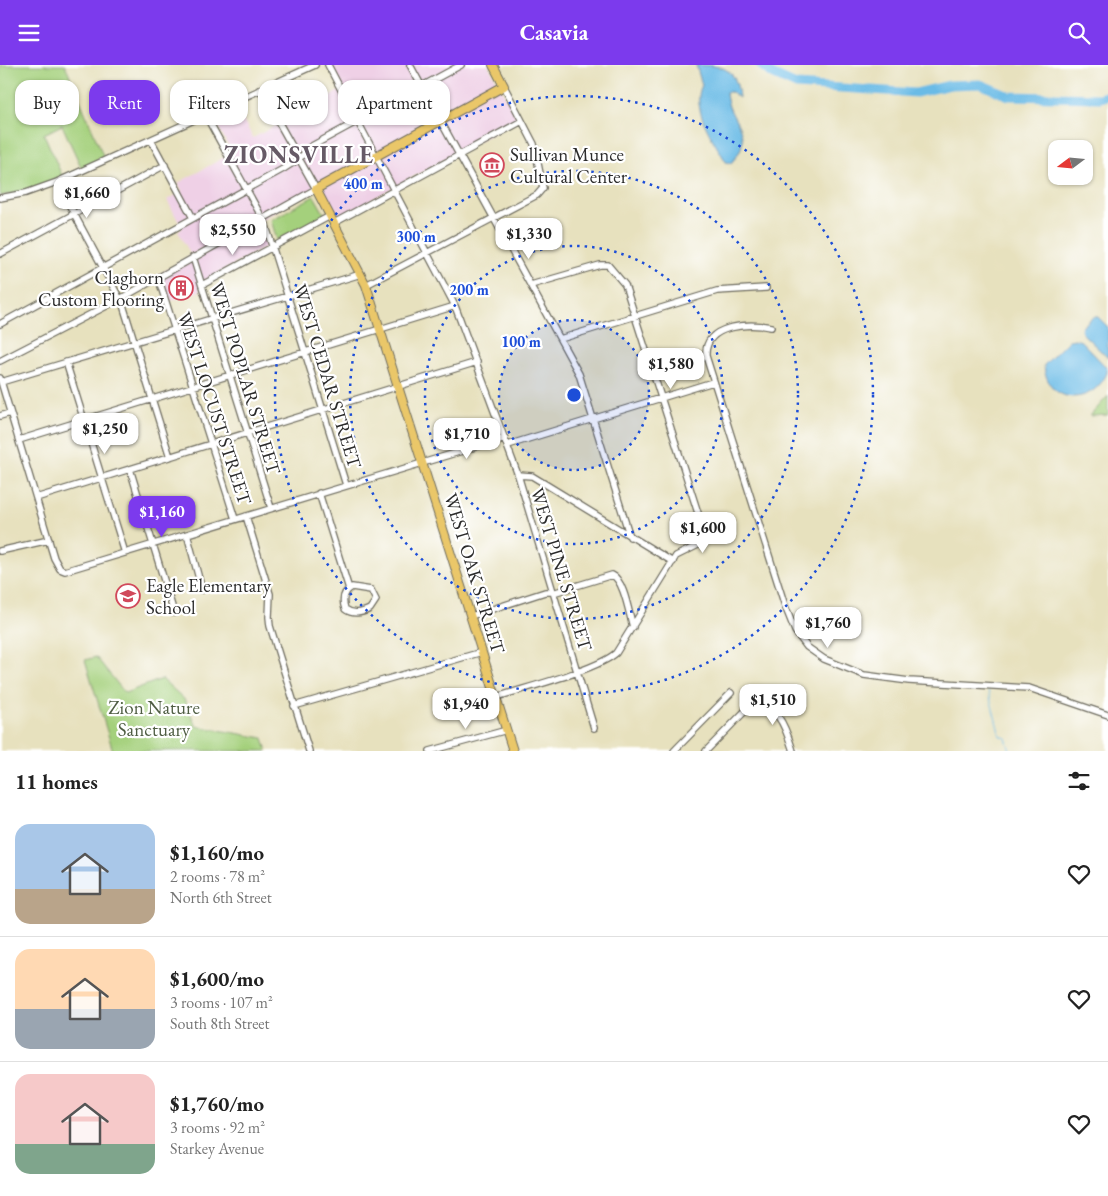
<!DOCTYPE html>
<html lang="en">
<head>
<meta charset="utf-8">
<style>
  :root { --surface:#fff; --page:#f6f6f6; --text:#222; --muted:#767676; --line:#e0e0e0; --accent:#7c3aed }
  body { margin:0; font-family:"EB Garamond",serif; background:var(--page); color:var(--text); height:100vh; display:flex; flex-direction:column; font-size:19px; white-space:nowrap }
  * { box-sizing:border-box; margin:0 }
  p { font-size:16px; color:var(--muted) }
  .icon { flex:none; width:28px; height:28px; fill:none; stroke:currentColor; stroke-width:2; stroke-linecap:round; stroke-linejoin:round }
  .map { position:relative; height:686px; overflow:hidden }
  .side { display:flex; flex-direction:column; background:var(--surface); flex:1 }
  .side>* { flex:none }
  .banner { position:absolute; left:15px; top:15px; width:500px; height:45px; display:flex; gap:10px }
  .needle { width:32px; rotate:254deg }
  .controls { position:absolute; left:1048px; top:75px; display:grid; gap:10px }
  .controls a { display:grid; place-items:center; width:45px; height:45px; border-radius:10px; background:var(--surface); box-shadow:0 1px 4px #0004; font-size:25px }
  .price { position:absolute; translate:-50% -42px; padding:0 11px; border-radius:10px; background:#fff; color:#222; font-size:16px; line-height:32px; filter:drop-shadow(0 1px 2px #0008) }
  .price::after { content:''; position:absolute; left:50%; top:30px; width:15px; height:11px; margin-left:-8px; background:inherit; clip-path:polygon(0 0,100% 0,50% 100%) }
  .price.active { background:var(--accent); color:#fff }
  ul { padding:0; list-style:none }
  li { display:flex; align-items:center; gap:15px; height:125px; padding:0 15px }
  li+li { border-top:1px solid var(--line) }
  li span { display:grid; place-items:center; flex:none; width:140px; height:100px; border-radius:15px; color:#555 }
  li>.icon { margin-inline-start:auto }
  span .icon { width:60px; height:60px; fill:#fffc; stroke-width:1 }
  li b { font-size:21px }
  h2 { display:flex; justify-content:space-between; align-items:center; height:60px; padding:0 15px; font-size:21px }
  .pill { padding:0 18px; border-radius:15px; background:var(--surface); box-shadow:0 1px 4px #0004; font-size:18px; line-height:45px }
  .pill.active { background:var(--accent); color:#fff }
  header { display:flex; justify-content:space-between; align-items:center; height:65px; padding:0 15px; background:var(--accent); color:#fff; font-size:22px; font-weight:700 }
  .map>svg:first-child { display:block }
  .built { fill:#efd0e6 }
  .green { fill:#a4d07c; stroke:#687e54 }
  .water { fill:#6bbbe6; stroke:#4b7388 }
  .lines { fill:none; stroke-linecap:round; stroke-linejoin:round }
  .stream { stroke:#6bbbe6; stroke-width:1 }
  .river { stroke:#6bbbe6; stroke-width:9 }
  .minor-casing { stroke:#6d6b5e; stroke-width:8 }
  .major-casing { stroke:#6d6b5e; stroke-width:10 }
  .minor { stroke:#fff; stroke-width:5.5 }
  .major { stroke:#eac769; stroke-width:8 }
  .ring { fill:none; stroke:#1d4ed8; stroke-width:2.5; stroke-dasharray:2.5 5 }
  .labels { text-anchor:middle; stroke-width:4.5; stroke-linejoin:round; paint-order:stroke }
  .poi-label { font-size:19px; fill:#2b2b2b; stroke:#fff; text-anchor:start }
  .street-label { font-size:19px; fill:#2b2b2b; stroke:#fff }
  .park-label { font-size:19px; fill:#4f5d43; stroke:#fff }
  .district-label { font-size:24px; font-weight:bold; letter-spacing:1px; fill:#665a66; stroke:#fff }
  .centre { fill:#1d4ed8; stroke:#fff; stroke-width:2.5 }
  .ring-label { font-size:15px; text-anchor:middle; font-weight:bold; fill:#1d4ed8; stroke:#fff; stroke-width:4.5; stroke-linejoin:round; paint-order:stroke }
</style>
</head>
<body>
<header><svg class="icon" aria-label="menu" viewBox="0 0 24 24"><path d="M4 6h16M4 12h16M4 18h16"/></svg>Casavia<svg class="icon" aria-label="search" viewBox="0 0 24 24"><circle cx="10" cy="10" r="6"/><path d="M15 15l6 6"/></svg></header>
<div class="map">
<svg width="1108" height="686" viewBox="0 0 1108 686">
  <rect width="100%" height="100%" fill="#fff"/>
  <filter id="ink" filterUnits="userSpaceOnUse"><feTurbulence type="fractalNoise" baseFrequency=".02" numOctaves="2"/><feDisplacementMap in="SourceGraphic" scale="10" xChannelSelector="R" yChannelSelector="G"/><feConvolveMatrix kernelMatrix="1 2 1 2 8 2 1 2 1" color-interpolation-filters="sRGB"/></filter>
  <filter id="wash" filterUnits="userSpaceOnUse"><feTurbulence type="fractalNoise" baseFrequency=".0096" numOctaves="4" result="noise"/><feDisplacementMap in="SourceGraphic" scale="20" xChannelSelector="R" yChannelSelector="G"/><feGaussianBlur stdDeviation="1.12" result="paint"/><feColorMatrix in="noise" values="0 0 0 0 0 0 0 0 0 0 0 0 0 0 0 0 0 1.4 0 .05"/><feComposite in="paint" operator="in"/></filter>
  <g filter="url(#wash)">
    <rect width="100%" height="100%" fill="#e7e1be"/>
    <!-- built -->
    <path class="built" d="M330,0H488L518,54L336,154L318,121L261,155L269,180L199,219L200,226L167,237L158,210L191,190L178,166L182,163L167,135L182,126L178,118L232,88L212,50L234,38L253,73L343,24Z"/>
    <!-- green -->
    <path class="green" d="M0,0H65L105,95L82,104L62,60L44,69L63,113L37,123L0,131Z
      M314,131L325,150L277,175L271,155Z
      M1108,331V350L1090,351Z
      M96,592L125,628L162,614L184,634L196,661L263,673L267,686H113L85,595Z"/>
    <!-- water -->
    <path class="water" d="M696,0C723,0 737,3 739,33L732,27H726C727,57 759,68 731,98L726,97C714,76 690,44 702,20Z
      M1093,252H1098L1108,262V293L1082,268L1081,263Z
      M1075,274L1081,276L1107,303V308C1092,342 1047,340 1044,300L1069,275Z"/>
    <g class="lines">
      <!-- stream -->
      <path class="stream" d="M988,625L1000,671L1006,673L1010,686"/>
      <!-- river -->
      <path class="river" d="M760,0L772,9L796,20L916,28L950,20L980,19L1009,31L1100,33L1108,30"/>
    </g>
  </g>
  <g filter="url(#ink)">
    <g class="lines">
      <!-- minor casing -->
      <g class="minor-casing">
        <path id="minor" d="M328,0L455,241L518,410L594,663
          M410,0L579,309L630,472
          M205,49L265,158L346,420
          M151,75L193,153
          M57,117L123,240L170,392
          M0,133L26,128L57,117L315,0
          M334,158L522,56
          M0,189L165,100
          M193,192L271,443
          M158,212L235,454
          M202,220L330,151
          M366,220L537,130L543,123L534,79L504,21
          M0,259L285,103L299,94L310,82L461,0
          M771,262C748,258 704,259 706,291L785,541L795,566L807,582L824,594L864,610L909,616L1029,623L1108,650
          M560,274L717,226L766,223
          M0,296L120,234L316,124L260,24
          M66,297L125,488
          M0,313L54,493L60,504L65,506L505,373
          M1,317L361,209
          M0,351L10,348
          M19,375L455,241
          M508,380L713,317
          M130,404L174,548
          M518,410L532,411L673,497
          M319,428L349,524
          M36,433L477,297
          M246,451L270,529L269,552L270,561L309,686
          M187,469L202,525
          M0,486L49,475
          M352,522L371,525L376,535L370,544C361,548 353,550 345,544C342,535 343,527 352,522Z
          M471,551L545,527H556L612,510C624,515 629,549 633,562
          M497,632C524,623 597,605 616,588L676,491L700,479L706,473L625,220L608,200H600L531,220
          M294,641L482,587
          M430,686L507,665
          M674,686L731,628
          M706,686L749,642C778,635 786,664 793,686"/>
      </g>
      <!-- major casing -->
      <g class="major-casing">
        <path id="major" d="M493,0L504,21L316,124L366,220L513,686"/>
      </g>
      <!-- minor -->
      <use href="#minor" class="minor"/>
      <!-- major -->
      <use href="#major" class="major"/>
    </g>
  </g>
  <!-- distance rings -->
  <circle cx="574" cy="330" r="75" fill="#1d4ed8" fill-opacity=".12"/>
  <g class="ring">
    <circle cx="574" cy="330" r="75"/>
    <circle cx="574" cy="330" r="149"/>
    <circle cx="574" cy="330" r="224"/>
    <circle cx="574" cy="330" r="299"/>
  </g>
  <!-- icons -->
  <defs>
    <g id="museum-ring" transform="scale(1.25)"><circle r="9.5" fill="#fff" stroke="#d1495b" stroke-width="1.5"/><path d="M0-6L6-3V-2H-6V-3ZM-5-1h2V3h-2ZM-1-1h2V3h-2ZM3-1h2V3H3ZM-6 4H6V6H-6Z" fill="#d1495b"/></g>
    <g id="building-ring" transform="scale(1.25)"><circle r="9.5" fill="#fff" stroke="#d1495b" stroke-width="1.5"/><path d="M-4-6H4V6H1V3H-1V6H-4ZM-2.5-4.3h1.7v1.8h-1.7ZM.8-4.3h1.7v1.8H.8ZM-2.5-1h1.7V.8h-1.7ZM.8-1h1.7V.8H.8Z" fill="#d1495b"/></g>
    <g id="school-ring" transform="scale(1.25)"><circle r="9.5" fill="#fff" stroke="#d1495b" stroke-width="1.5"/><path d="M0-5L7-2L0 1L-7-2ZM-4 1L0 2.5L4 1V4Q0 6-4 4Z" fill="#d1495b"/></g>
  </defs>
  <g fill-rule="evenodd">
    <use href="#museum-ring" x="492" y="100"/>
    <use href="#building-ring" x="181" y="223"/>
    <use href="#school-ring" x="128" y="531"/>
  </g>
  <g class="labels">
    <!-- poi labels -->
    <g class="poi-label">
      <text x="510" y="96">Sullivan Munce<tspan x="510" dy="22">Cultural Center</tspan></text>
      <text x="164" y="219" text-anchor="end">Claghorn<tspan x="164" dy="22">Custom Flooring</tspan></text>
      <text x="146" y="527">Eagle Elementary<tspan x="146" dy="22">School</tspan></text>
    </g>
    <!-- street labels -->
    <g class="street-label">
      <text transform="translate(328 311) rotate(73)" y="7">WEST CEDAR STREET</text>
      <text transform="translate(246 313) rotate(73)" y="7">WEST POPLAR STREET</text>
      <text transform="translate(215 343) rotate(72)" y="7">WEST LOCUST STREET</text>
      <text transform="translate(562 504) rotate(73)" y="7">WEST PINE STREET</text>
      <text transform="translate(475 508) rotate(73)" y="7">WEST OAK STREET</text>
    </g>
    <!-- park labels -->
    <g class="park-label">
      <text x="154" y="649">Zion Nature<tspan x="154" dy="22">Sanctuary</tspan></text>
    </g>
    <!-- district labels -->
    <g class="district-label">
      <text x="299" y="98">ZIONSVILLE</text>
    </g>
  </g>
  <circle cx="574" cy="330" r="8" class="centre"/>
  <g class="ring-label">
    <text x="363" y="124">400 m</text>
    <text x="416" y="177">300 m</text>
    <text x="469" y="230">200 m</text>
    <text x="521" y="282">100 m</text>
  </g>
</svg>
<div class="controls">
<a><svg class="needle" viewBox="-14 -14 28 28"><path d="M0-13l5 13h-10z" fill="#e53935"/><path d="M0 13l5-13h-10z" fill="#767676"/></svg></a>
</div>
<b class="price" style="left:87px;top:154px">$1,660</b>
<b class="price" style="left:233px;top:191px">$2,550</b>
<b class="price" style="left:529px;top:195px">$1,330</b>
<b class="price" style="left:671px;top:325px">$1,580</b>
<b class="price" style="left:105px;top:390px">$1,250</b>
<b class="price" style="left:467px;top:395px">$1,710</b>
<b class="price active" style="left:162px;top:473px">$1,160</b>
<b class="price" style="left:703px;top:489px">$1,600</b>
<b class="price" style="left:828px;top:584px">$1,760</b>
<b class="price" style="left:773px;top:661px">$1,510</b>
<b class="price" style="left:466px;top:665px">$1,940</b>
<div class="banner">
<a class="pill">Buy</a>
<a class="pill active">Rent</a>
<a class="pill">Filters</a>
<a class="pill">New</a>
<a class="pill">Apartment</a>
</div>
</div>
<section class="side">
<h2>11 homes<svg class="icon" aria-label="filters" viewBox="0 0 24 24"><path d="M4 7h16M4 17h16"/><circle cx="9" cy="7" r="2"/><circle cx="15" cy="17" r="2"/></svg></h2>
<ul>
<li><span style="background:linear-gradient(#a9c7e8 65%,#b9a48a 0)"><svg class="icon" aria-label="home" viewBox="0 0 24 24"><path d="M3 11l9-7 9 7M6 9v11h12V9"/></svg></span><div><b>$1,160/mo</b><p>2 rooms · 78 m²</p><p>North 6th Street</p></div><svg class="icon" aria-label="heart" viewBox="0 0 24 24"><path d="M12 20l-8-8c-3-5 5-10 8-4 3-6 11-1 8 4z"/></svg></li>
<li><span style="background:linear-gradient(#ffd9b3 60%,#9aa5b1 0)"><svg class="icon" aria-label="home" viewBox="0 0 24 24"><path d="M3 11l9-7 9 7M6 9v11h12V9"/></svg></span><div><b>$1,600/mo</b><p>3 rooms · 107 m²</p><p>South 8th Street</p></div><svg class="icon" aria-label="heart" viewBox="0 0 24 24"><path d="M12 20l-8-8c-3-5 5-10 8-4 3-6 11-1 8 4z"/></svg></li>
<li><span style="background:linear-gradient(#f6c9c9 70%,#7fa58c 0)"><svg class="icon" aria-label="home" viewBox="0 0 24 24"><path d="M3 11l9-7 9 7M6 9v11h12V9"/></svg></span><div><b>$1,760/mo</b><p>3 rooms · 92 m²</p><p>Starkey Avenue</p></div><svg class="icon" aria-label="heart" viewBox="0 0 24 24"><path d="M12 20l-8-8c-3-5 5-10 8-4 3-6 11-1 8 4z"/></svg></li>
</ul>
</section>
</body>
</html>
